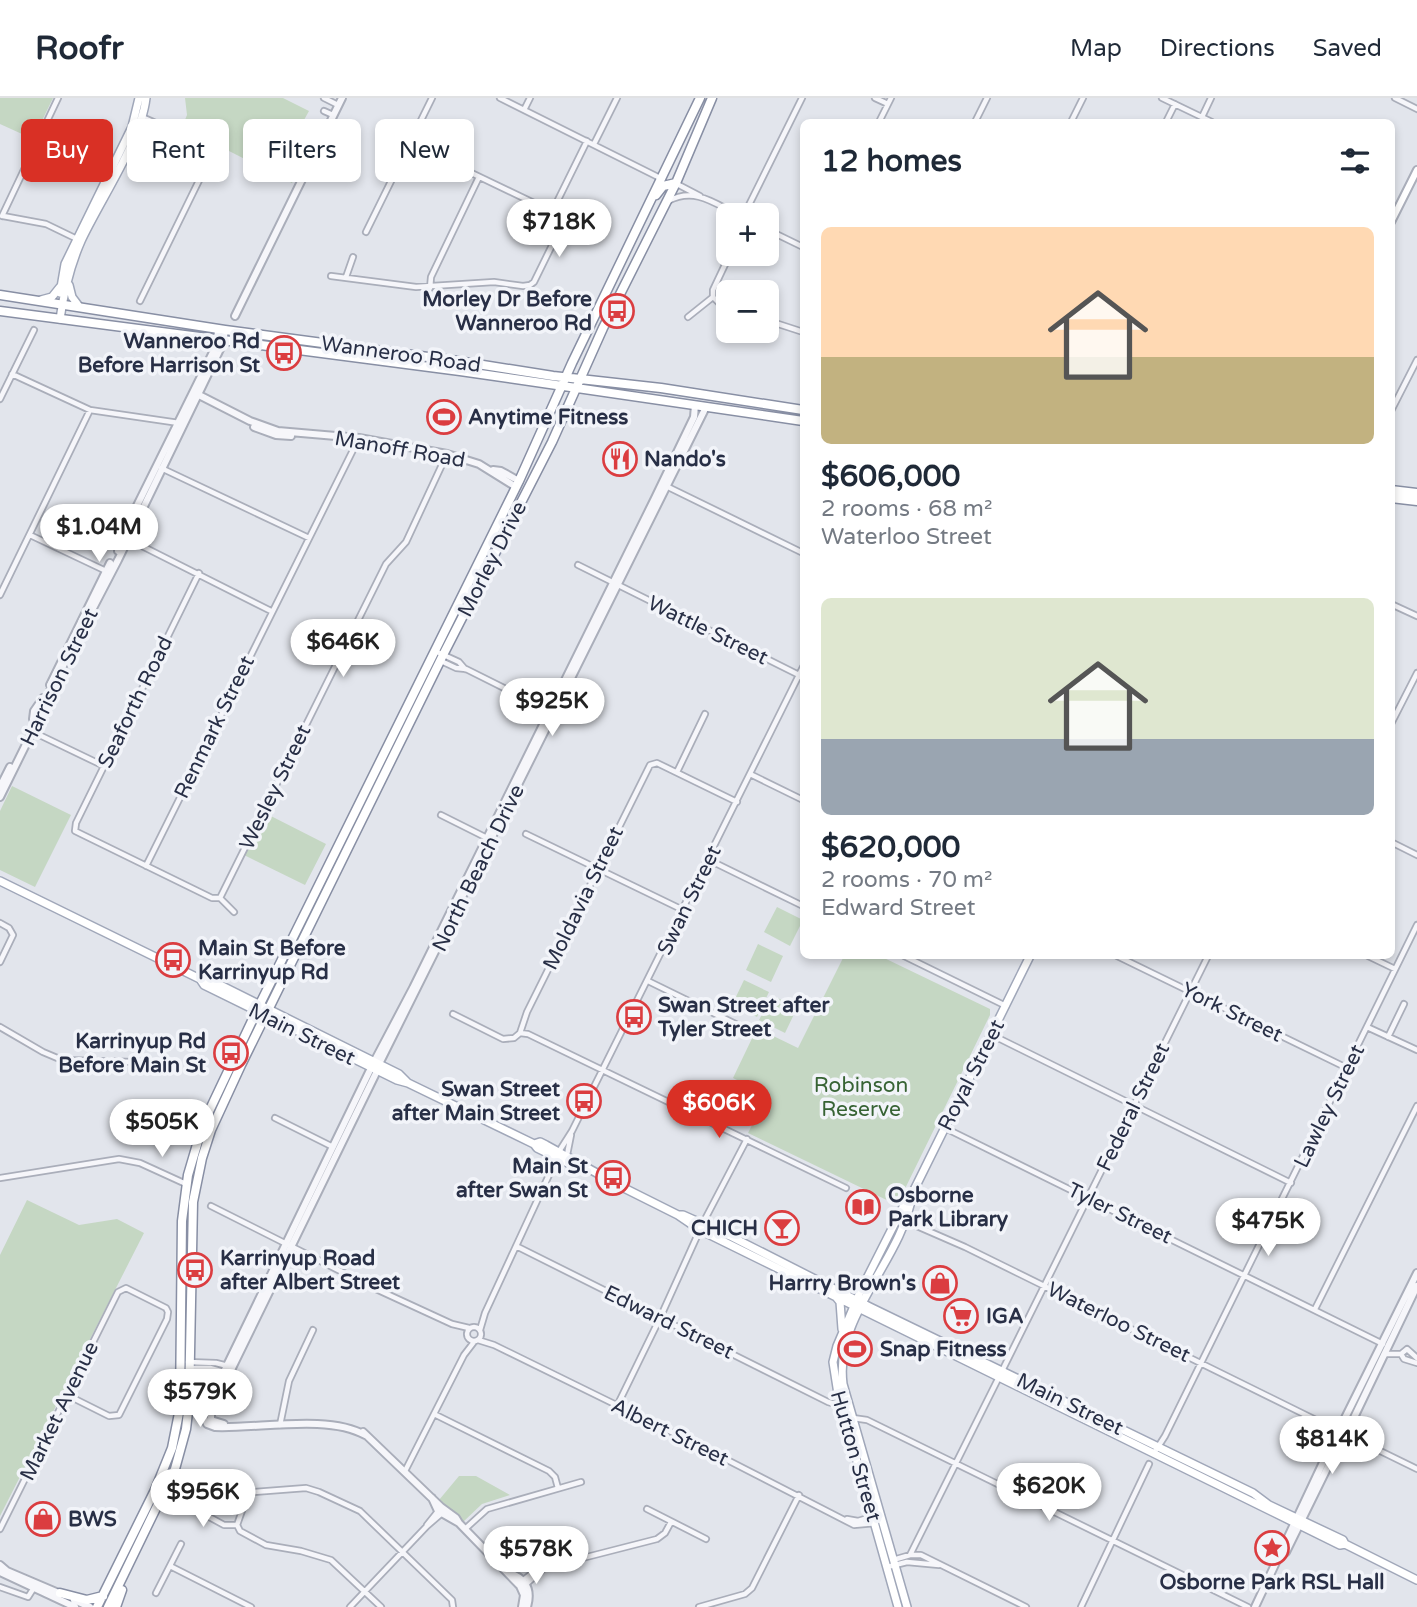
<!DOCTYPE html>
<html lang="en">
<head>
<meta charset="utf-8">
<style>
  :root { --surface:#fff; --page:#f6f6f7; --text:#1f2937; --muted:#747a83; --line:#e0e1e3; --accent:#d93025 }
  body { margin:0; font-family:"Varela Round",sans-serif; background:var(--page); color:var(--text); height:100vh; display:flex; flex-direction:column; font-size:26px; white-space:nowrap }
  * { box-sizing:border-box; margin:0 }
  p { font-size:23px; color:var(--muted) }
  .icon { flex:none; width:38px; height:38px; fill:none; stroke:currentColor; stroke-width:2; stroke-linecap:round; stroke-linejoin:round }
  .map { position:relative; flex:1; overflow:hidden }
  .side { position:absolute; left:800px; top:21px; width:595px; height:840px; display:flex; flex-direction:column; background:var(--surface); border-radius:10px; box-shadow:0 4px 10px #0003 }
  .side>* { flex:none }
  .guide { position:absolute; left:21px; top:21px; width:665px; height:63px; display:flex; gap:14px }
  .controls { position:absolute; left:716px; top:105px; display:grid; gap:14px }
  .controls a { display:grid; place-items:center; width:63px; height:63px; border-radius:10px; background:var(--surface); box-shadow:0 4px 10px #0003; font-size:35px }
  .price { position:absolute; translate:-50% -60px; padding:0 16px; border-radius:24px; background:#fff; color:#222; font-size:23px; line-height:46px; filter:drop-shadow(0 2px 4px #0008) }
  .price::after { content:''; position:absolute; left:50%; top:42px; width:21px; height:16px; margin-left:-10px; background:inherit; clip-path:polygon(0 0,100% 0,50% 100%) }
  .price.selected { background:var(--accent); color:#fff }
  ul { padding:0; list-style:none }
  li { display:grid; align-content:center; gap:14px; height:371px; padding:0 21px }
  li span { display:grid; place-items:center; height:217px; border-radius:10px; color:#555 }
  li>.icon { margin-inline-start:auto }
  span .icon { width:126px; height:126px; fill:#fffc; stroke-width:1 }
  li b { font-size:30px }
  h2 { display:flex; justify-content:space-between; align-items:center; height:84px; padding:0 21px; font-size:30px }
  .pill { padding:0 24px; border-radius:10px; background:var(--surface); box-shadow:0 4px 10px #0003; font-size:24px; line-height:63px }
  .pill.selected { background:var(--accent); color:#fff }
  header { display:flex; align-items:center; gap:42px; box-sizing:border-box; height:98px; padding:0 35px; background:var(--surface); border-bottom:2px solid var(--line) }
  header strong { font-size:33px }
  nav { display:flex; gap:38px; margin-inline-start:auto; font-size:24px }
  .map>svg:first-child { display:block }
  .green { fill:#c5d7c3 }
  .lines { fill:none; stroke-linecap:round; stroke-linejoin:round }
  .minor-casing { stroke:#aaaeba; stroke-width:8 }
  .tertiary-casing { stroke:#aaaeba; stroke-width:10 }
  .secondary-casing { stroke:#aaaeba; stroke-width:10 }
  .primary-casing { stroke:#a0a7b9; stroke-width:10 }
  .trunk-casing { stroke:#888fa4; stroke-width:11 }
  .minor { stroke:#f6f6fa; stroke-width:4.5 }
  .tertiary { stroke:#f6f6fa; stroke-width:6 }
  .secondary { stroke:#fff; stroke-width:6 }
  .primary { stroke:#fff; stroke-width:7 }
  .trunk { stroke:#fff; stroke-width:8 }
  .labels { text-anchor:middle; stroke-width:7; stroke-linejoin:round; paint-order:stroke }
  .poi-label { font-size:21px; font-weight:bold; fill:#282f46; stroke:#f2f4f9; text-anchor:start }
  .street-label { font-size:21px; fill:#282f46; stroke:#f2f4f9 }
  .park-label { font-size:21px; fill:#376334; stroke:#f2f4f9 }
</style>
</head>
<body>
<header>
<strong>Roofr</strong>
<nav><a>Map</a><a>Directions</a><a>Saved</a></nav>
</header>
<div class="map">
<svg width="1417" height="1509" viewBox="0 0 1417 1509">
  <rect width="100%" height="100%" fill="#e2e5ec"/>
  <!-- green -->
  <path class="green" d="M0,0H53L33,41L0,26Z
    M185,0H283L309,13L299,31L304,34L303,36L314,39L292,85L182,29L187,17Z
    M12,688L71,717L35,789L0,772V713Z
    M265,715L326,746L305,787L244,757Z
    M777,809L803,822L790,848L764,834Z
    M758,846L783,858L771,884L746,872Z
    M844,858H880L990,911V917L897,1107L748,1035L767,997L733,980L757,930L798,950Z
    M744,882L769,894L757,919L732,907Z
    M772,897L797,910L785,935L759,922Z
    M27,1102L79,1127L117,1121L144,1135L0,1418V1157Z
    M459,1378H476L510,1397L482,1406L463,1424L439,1402Z"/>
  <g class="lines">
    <!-- minor casing -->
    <g class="minor-casing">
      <path id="minor" d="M324,0L338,7
        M500,0L660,80
        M875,0L888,6
        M1162,0L1212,24
        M1395,0L1417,11
        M524,12L530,0
        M324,13L333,17
        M1202,19L1211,0
        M879,24L891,0
        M975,24L987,0
        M1071,24L1083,0
        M1166,24L1175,6
        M594,46L617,0
        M677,86L700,98
        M668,103C695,89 714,105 738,117
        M552,114L587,43
        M744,117L802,0
        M2,118L58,0
        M3,118L46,126L77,141
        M766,131L803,149
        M366,134L432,0
        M331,178L416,189L494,184L523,188L530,187L534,184L561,129V122L557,116L409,45
        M346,179L353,159
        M430,190L431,179L479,79
        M140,203L211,58V52L207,48L142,19
        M728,208L719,205L713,199V192L730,156
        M688,219L713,199
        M766,222L803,234
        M12,276L90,312L179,325
        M0,301L34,232
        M1391,313L1417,262
        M161,370L309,440
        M666,388L803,455
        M30,437L106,473
        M128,441L271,513
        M578,467L803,579
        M199,475L76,725L75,733L212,800H220L234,814
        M0,497L90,312
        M1391,506L1417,518
        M435,553L459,564L465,571
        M441,563L456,570L466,571L550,613
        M1391,626L1417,575
        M29,632L104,668
        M677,674L705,616
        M750,676L803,702
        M441,717L487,740
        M526,736L683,812
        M1391,744L1417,757
        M709,762L803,808
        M146,768L359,340
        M220,800L386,466L406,444L447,356
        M0,825L9,830L13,837L0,864
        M904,858L1006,908
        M1117,858L1347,970
        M1368,858L1395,871
        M648,883L754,935
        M453,916L503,941L514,940L520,935L528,936L846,1090
        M0,929L43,954L62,962L135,964
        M1367,929L1417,952
        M520,935L527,914L650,667L657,665L737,704
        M992,937L1291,1085
        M1388,939L1404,906
        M275,1020L333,1049
        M945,1030L1383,1246
        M558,1055L572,1033L803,569
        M567,1057L571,1037
        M549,1076L551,1057
        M0,1080L119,1061L140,1065L186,1086
        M211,1108L376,1191L452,1226L469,1230
        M903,1122L965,1149L1320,1324L1334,1336
        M516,1148L828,1304L841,1308
        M1315,1211L1417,1008
        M467 1236a7 7 0 1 1 14 0a7 7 0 1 1-14 0Z
        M480,1232L485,1215L549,1077L562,1063
        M478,1242L494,1247L700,1348L854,1427L876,1425
        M1384,1256H1401L1404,1261L1417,1265
        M1401,1256L1407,1251L1417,1260
        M188,1264L216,1265L228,1268
        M188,1270H210L224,1274
        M1002,1273L1208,858
        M617,1308L660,1220L703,1125L747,1041
        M436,1317L549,1373L555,1379L558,1390
        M853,1320L867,1322L1248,1509
        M1321,1324L1337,1327
        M280,1327L289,1283L313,1232
        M1350,1332L1363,1343
        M1347,1340L1366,1346L1417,1371
        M1154,1355L1165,1338L1417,827
        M405,1373L464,1257L474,1244
        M178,1402L224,1427H237
        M647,1411L706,1441
        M847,1421L858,1423L881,1416
        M237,1427L244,1407L253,1394L306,1390L319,1394L360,1413L452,1502L453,1509
        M237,1427L240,1433L266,1447L301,1453L331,1462L381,1509
        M427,1427L439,1412
        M0,1431L118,1194L126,1190L166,1210L168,1214L167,1221L119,1317L109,1318L67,1297
        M465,1431L487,1411L581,1384
        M910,1457L999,1279
        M893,1462L910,1457H921L1026,1509
        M170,1468L251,1509
        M887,1469L907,1464L939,1467
        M521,1484L536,1472L657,1441L665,1435L671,1424
        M525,1487L542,1472
        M0,1489L28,1499L35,1488
        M156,1495L181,1446
        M350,1509L427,1428L442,1415
        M699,1509L745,1496L752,1490L799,1397
        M1081,1509L1149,1366"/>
    </g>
    <!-- tertiary casing -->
    <g class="tertiary-casing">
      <path id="tertiary" d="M235,218L342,0
        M197,296L250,323L278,333L359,340L447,356L479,366L516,389
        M254,329L276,337L291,338
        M493,372L501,373L519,383
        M118,453L122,438L217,246L218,231
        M50,587L110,465
        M33,621L34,613L43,600
        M0,689L10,669
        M0,699L35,628L39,614L118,462L223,245L225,232
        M374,964L413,890L655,400L694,319L695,307
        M379,966L706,309
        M1334 1334a8 8 0 1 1 16 0a8 8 0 1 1-16 0Z
        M224,1326L211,1322V1313L377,973
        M1342,1326L1417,1175
        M1349,1330L1417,1188
        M363,1334L441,1409L456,1420L459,1425L520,1488L524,1497L522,1509
        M365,1337C328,1316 258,1331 215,1329L207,1326L203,1317L371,970
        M432,1400L438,1413L459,1425
        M1280,1458L1286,1454L1341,1342
        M0,1467L7,1473L61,1496
        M0,1474L75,1509
        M510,1475C526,1481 532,1492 527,1509
        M74,1502L90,1509
        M1255,1509L1335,1339"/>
    </g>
    <!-- secondary casing -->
    <g class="secondary-casing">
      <path id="secondary" d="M1391,124L1417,72"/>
    </g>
    <!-- primary casing -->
    <g class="primary-casing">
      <path id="primary" d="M69,187L72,199L78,207
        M60,195L65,166L132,29L139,0
        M41,202L52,199L60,189
        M60,221C64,193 70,168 81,143C100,102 141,43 146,0
        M0,783L200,881L212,883L399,976L408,985
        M200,881L204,887L397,982L408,985L534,1046L537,1050L574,1068L582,1069
        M534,1046L540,1044L546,1047L622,1089L678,1117H683L730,1138L870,1209L1253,1395L1269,1407L1343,1442L1345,1446L1417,1482
        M678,1117L700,1132L1340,1447L1345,1446
        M836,1199L840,1204L842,1231
        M898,1509L838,1296L833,1264L837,1248L860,1194L903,1109L912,1096L1030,858
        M907,1509L843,1286C834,1216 902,1163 912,1097"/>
    </g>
    <!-- trunk casing -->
    <g class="trunk-casing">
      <path id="trunk" d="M656,97L663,88L676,85
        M0,197L225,232L458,263L553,278L661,290L803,312
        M0,213L460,273L803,323
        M1391,392L1417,395
        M1391,400L1417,403
        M60,1495L87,1502L103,1498
        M97,1509L155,1392L172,1350L180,1310L182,1123L188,1077L203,1026L260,906L519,383L572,265L700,0
        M108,1509L175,1371L186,1331L189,1305L193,1104L202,1060L211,1032L241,967L443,557L552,344L603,230L676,85L712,0
        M116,1509L122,1492"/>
    </g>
    <!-- minor -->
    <use href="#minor" class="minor"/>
    <!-- tertiary -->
    <use href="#tertiary" class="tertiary"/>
    <!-- secondary -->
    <use href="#secondary" class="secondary"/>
    <!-- primary -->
    <use href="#primary" class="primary"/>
    <!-- trunk -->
    <use href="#trunk" class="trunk"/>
  </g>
  <!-- icons -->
  <defs>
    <g id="bus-ring" transform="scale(1.75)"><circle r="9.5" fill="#f2f4f9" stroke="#db3d40" stroke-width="1.5"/><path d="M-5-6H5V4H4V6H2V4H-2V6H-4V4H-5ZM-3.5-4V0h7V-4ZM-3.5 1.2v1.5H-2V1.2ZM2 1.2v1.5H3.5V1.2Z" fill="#db3d40"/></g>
    <g id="stadium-ring" transform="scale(1.75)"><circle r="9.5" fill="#f2f4f9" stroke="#db3d40" stroke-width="1.5"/><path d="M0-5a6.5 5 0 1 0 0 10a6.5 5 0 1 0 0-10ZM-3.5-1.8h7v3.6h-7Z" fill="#db3d40"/></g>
    <g id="restaurant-ring" transform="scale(1.75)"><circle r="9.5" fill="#f2f4f9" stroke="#db3d40" stroke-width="1.5"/><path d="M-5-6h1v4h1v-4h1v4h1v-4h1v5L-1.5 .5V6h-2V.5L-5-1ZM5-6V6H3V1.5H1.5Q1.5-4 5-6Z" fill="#db3d40"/></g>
    <g id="library-ring" transform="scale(1.75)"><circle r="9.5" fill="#f2f4f9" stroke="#db3d40" stroke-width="1.5"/><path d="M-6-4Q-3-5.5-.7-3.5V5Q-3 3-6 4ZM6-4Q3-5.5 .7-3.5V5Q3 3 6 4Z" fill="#db3d40"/></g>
    <g id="bar-ring" transform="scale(1.75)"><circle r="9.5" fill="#f2f4f9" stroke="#db3d40" stroke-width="1.5"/><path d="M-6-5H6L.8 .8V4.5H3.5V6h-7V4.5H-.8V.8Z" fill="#db3d40"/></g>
    <g id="shop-ring" transform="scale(1.75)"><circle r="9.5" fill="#f2f4f9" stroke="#db3d40" stroke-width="1.5"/><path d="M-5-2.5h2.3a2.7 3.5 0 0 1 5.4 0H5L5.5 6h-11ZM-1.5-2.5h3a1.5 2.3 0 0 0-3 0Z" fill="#db3d40"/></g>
    <g id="supermarket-ring" transform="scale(1.75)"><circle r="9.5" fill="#f2f4f9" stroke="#db3d40" stroke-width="1.5"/><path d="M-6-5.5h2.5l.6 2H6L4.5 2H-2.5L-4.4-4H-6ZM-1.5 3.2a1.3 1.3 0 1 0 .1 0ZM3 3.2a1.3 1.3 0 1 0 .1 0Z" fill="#db3d40"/></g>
    <g id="sight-ring" transform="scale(1.75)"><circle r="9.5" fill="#f2f4f9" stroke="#db3d40" stroke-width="1.5"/><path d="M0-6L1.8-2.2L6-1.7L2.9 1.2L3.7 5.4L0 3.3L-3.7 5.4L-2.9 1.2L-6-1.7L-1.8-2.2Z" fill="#db3d40"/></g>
  </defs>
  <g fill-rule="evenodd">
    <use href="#bus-ring" x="617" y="213"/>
    <use href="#bus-ring" x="284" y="255"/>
    <use href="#stadium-ring" x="444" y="319"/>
    <use href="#restaurant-ring" x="620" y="361"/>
    <use href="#bus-ring" x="173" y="862"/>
    <use href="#bus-ring" x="634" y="919"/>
    <use href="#bus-ring" x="231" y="955"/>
    <use href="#bus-ring" x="584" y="1003"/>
    <use href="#bus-ring" x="613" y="1080"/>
    <use href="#library-ring" x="863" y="1109"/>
    <use href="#bar-ring" x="782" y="1130"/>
    <use href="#bus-ring" x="195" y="1172"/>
    <use href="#shop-ring" x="940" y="1185"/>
    <use href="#supermarket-ring" x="961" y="1218"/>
    <use href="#stadium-ring" x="855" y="1251"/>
    <use href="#shop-ring" x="43" y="1421"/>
    <use href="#sight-ring" x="1272" y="1450"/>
  </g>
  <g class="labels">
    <!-- poi labels -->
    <g class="poi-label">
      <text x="592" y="208" text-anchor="end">Morley Dr Before<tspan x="592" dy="24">Wanneroo Rd</tspan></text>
      <text x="260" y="250" text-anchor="end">Wanneroo Rd<tspan x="260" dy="24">Before Harrison St</tspan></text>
      <text x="468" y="326">Anytime Fitness</text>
      <text x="644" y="368">Nando's</text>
      <text x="198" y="857">Main St Before<tspan x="198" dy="24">Karrinyup Rd</tspan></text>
      <text x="658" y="914">Swan Street after<tspan x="658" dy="24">Tyler Street</tspan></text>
      <text x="206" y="950" text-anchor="end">Karrinyup Rd<tspan x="206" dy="24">Before Main St</tspan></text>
      <text x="560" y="998" text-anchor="end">Swan Street<tspan x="560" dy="24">after Main Street</tspan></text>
      <text x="588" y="1075" text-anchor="end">Main St<tspan x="588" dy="24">after Swan St</tspan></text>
      <text x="888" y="1104">Osborne<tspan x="888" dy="24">Park Library</tspan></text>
      <text x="758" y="1137" text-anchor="end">CHICH</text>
      <text x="220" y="1167">Karrinyup Road<tspan x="220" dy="24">after Albert Street</tspan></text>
      <text x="916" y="1192" text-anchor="end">Harrry Brown's</text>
      <text x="986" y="1225">IGA</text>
      <text x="880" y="1258">Snap Fitness</text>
      <text x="68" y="1428">BWS</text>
      <text x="1272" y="1491" text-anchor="middle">Osborne Park RSL Hall</text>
    </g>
    <!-- street labels -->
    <g class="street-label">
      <text transform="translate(401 256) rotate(8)" y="7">Wanneroo Road</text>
      <text transform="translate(400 351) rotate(10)" y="7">Manoff Road</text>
      <text transform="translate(492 461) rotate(-63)" y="7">Morley Drive</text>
      <text transform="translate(708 532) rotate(26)" y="7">Wattle Street</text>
      <text transform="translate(59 579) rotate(-64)" y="7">Harrison Street</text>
      <text transform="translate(135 604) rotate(-64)" y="7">Seaforth Road</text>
      <text transform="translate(214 629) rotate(-64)" y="7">Renmark Street</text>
      <text transform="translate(275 689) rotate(-64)" y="7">Wesley Street</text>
      <text transform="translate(478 770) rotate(-64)" y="7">North Beach Drive</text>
      <text transform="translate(583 800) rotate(-64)" y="7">Moldavia Street</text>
      <text transform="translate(689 802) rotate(-64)" y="7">Swan Street</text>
      <text transform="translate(1232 914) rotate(26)" y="7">York Street</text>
      <text transform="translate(302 936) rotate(26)" y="7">Main Street</text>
      <text transform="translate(971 977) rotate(-63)" y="7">Royal Street</text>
      <text transform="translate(1329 1008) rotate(-64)" y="7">Lawley Street</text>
      <text transform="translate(1133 1009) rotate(-64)" y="7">Federal Street</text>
      <text transform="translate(1120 1115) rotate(26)" y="7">Tyler Street</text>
      <text transform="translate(669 1224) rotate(26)" y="7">Edward Street</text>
      <text transform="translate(1119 1224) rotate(26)" y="7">Waterloo Street</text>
      <text transform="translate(1070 1306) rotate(26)" y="7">Main Street</text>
      <text transform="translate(59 1313) rotate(-64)" y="7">Market Avenue</text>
      <text transform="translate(670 1334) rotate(26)" y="7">Albert Street</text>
      <text transform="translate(856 1358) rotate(74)" y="7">Hutton Street</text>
    </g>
    <!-- park labels -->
    <g class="park-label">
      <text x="861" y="994">Robinson<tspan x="861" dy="24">Reserve</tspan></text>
    </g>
  </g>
</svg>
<div class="controls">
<a>+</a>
<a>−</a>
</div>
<b class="price" style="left:559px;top:161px">$718K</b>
<b class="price" style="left:99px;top:466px">$1.04M</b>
<b class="price" style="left:343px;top:581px">$646K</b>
<b class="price" style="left:552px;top:640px">$925K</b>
<b class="price selected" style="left:719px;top:1042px">$606K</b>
<b class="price" style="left:162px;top:1061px">$505K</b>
<b class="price" style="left:1268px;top:1160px">$475K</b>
<b class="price" style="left:200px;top:1331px">$579K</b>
<b class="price" style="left:1332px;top:1378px">$814K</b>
<b class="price" style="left:1049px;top:1425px">$620K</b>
<b class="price" style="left:203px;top:1431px">$956K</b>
<b class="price" style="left:536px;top:1488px">$578K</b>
<div class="guide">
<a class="pill selected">Buy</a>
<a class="pill">Rent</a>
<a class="pill">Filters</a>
<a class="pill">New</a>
</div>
<section class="side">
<h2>12 homes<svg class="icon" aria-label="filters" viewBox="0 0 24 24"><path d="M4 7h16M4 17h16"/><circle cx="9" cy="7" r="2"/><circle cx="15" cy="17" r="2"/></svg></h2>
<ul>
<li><span style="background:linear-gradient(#ffd9b3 60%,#c2b280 0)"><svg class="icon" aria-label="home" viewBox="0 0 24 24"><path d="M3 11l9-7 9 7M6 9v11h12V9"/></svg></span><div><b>$606,000</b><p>2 rooms · 68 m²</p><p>Waterloo Street</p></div></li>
<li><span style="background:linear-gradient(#dfe7d0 65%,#9aa5b1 0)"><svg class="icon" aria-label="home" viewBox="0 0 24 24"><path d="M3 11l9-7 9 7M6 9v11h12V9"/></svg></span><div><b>$620,000</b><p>2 rooms · 70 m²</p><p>Edward Street</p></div></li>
</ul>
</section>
</div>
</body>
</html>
